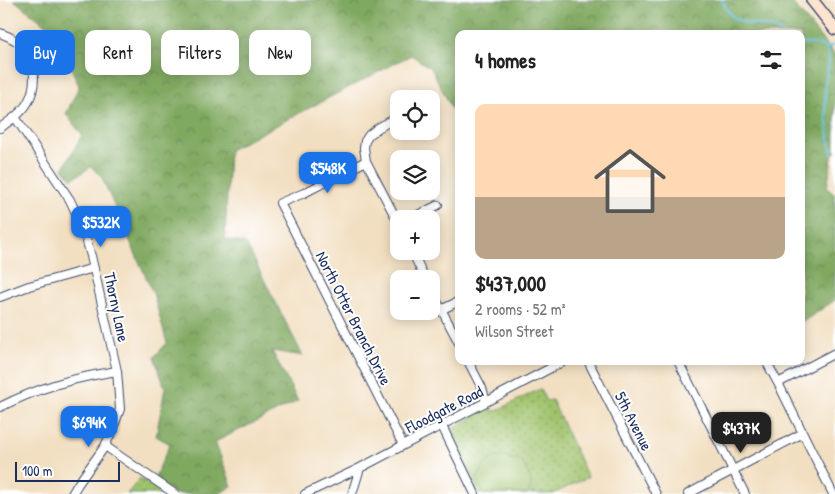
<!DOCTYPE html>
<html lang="en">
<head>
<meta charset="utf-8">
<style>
  :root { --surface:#fff; --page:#f2f2f2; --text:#222; --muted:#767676; --line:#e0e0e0; --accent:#1a73e8 }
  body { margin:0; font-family:"Patrick Hand",sans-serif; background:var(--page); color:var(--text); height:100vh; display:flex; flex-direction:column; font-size:19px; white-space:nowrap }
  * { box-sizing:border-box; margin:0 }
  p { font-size:16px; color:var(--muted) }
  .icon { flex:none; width:28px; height:28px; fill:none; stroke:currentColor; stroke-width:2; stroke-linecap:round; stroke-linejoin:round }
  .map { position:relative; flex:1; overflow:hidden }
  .details { position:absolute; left:455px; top:30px; width:350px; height:335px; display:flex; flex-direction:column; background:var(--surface); border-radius:10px; box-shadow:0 2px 12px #0003 }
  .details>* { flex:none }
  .top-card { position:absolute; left:15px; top:30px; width:365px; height:45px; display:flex; gap:10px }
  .buttons { position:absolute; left:390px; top:90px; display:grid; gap:10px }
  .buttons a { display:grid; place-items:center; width:50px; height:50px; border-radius:10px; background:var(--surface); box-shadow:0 2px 12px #0003; font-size:25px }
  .scale { position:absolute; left:15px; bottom:12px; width:105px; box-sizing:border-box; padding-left:5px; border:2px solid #1b2f5e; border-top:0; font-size:14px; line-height:18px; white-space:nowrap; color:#1b2f5e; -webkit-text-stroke:4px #fff; paint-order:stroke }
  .price { position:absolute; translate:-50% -42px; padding:0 11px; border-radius:10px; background:var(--accent); color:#fff; font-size:16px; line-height:32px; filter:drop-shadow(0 1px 2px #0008) }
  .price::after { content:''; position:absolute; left:50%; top:30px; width:15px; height:11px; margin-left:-8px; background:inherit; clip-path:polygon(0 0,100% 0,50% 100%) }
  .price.active { background:#222; color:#fff }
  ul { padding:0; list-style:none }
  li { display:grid; align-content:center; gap:10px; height:265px; padding:0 20px }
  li+li { border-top:1px solid var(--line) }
  li span { display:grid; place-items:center; height:155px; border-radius:10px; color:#555 }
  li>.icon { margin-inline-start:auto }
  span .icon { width:90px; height:90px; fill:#fffc; stroke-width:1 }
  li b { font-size:21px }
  h2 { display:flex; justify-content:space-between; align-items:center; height:60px; padding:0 20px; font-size:21px }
  .pill { padding:0 18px; border-radius:10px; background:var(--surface); box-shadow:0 2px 12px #0003; font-size:18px; line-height:45px }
  .pill.active { background:var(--accent); color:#fff }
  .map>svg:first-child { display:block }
  .forest { fill:url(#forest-crowns); stroke:#4e6c5f }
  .park { fill:url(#park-dots); stroke:#5e7965 }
  .pitch { fill:#a0c36c; stroke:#5e7965 }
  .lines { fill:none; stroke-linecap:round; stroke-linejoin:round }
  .stream { stroke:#68c3e6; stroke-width:2 }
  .minor-casing { stroke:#3b496d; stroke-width:10 }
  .secondary-casing { stroke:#3b496d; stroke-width:14 }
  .minor { stroke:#fff; stroke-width:8 }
  .secondary { stroke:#fde4d0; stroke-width:11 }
  .labels { text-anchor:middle; stroke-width:4; stroke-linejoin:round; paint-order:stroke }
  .street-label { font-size:16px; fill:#1b2f5e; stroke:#fff }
</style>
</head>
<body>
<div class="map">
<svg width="835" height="494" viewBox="0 0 835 494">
  <defs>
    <pattern id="forest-crowns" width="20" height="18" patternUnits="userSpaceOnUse" patternTransform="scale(1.25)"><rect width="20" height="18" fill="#80a960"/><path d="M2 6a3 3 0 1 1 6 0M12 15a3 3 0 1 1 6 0" fill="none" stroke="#688a52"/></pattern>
    <pattern id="park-dots" width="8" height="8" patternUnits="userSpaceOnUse" patternTransform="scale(1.25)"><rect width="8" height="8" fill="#a0c36c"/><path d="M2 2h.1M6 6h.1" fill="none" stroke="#829f5c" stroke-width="1.8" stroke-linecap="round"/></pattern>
  </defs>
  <rect width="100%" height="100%" fill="#fff"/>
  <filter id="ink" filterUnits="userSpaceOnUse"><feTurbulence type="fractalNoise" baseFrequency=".02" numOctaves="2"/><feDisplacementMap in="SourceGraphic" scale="10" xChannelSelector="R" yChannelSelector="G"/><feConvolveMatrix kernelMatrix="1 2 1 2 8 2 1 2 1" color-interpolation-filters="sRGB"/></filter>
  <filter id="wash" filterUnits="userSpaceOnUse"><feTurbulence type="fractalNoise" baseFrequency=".0096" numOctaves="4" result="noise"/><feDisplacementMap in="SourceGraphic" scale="20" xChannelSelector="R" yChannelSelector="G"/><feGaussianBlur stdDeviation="1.12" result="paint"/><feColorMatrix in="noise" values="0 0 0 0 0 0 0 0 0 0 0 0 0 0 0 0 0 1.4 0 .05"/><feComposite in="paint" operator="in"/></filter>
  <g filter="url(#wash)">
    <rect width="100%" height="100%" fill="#f2dfc1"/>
    <!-- forest -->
    <path class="forest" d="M14,0H790L835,55V153L833,152L827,188L835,195V300L801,323V34H459V123L431,68L411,55L229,150L225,239L246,244L303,356L272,351L298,401L215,442L232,486L219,494H174L154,479L170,444L156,436L165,388L154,357L167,343L153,293L101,176L91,167L72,179L63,169L82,135L66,114L79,86L56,33Z"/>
    <!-- park -->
    <path class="park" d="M540,389L546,401L552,400L588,477L553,494H479L448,431L488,408L496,411Z
      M140,478L163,494H127Z"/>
    <!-- pitch -->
    <path class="pitch" d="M495,457H506L522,462C528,473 534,482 528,494H484L477,481V478L486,463Z"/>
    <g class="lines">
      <!-- stream -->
      <path class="stream" d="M722,0L727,10L734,18L746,23L771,27L783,34
        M801,43C810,45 819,42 826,48
        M826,48C833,61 825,74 825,87C825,110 827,133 832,154
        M826,48L835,45"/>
    </g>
  </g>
  <g filter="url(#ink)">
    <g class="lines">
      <!-- minor casing -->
      <g class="minor-casing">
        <path id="minor" d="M0,33C8,36 17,40 23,47C36,61 37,86 28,102C22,113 10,121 0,128
          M15,117L70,200L83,228L91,256L117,371L120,409L113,429L105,446L78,484L72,494
          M394,119L378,128L369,135L365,141L364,148L366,161L399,224
          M366,161L304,193L280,203L403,445
          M410,219L438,205
          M412,251L425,279
          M431,290L459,343
          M0,297L29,286L94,268
          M441,310L459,301
          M468,361L482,388L486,402
          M588,361L656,494
          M678,361L745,494
          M766,361L778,383L833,494
          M778,383L835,353
          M0,407C40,387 73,378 117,371
          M442,426L475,494
          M105,446L175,494
          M305,494L360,468
          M352,494L360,468L564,361
          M688,494L803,433"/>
      </g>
      <!-- secondary casing -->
      <g class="secondary-casing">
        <path id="secondary" d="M812,0L835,29"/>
      </g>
      <!-- minor -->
      <use href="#minor" class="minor"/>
      <!-- secondary -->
      <use href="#secondary" class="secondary"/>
    </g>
  </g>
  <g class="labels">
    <!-- street labels -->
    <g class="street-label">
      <text transform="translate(117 307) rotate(78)" y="6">Thorny Lane</text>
      <text transform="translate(354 318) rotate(63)" y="6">North Otter Branch Drive</text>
      <text transform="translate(444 409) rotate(-27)" y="6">Floodgate Road</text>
      <text transform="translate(634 421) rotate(63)" y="6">5th Avenue</text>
    </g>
  </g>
</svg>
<div class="buttons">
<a><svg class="icon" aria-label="locate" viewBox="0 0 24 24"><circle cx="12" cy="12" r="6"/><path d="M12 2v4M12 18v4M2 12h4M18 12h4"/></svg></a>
<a><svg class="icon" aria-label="layers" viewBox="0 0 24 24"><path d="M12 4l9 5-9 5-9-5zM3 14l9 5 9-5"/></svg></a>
<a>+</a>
<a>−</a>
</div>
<div class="scale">100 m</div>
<b class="price" style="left:328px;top:194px">$548K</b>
<b class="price" style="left:101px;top:248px">$532K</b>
<b class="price" style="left:89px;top:448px">$694K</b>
<b class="price active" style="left:741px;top:454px">$437K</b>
<div class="top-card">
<a class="pill active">Buy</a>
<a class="pill">Rent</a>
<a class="pill">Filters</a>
<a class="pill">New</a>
</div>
<section class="details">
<h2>4 homes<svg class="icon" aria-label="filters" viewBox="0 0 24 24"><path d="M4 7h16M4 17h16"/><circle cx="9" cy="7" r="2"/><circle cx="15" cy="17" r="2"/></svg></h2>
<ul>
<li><span style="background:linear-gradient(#ffd9b3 60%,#b9a48a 0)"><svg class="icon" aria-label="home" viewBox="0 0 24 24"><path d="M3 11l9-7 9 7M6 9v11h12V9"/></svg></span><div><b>$437,000</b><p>2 rooms · 52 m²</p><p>Wilson Street</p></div></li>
</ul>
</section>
</div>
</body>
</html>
